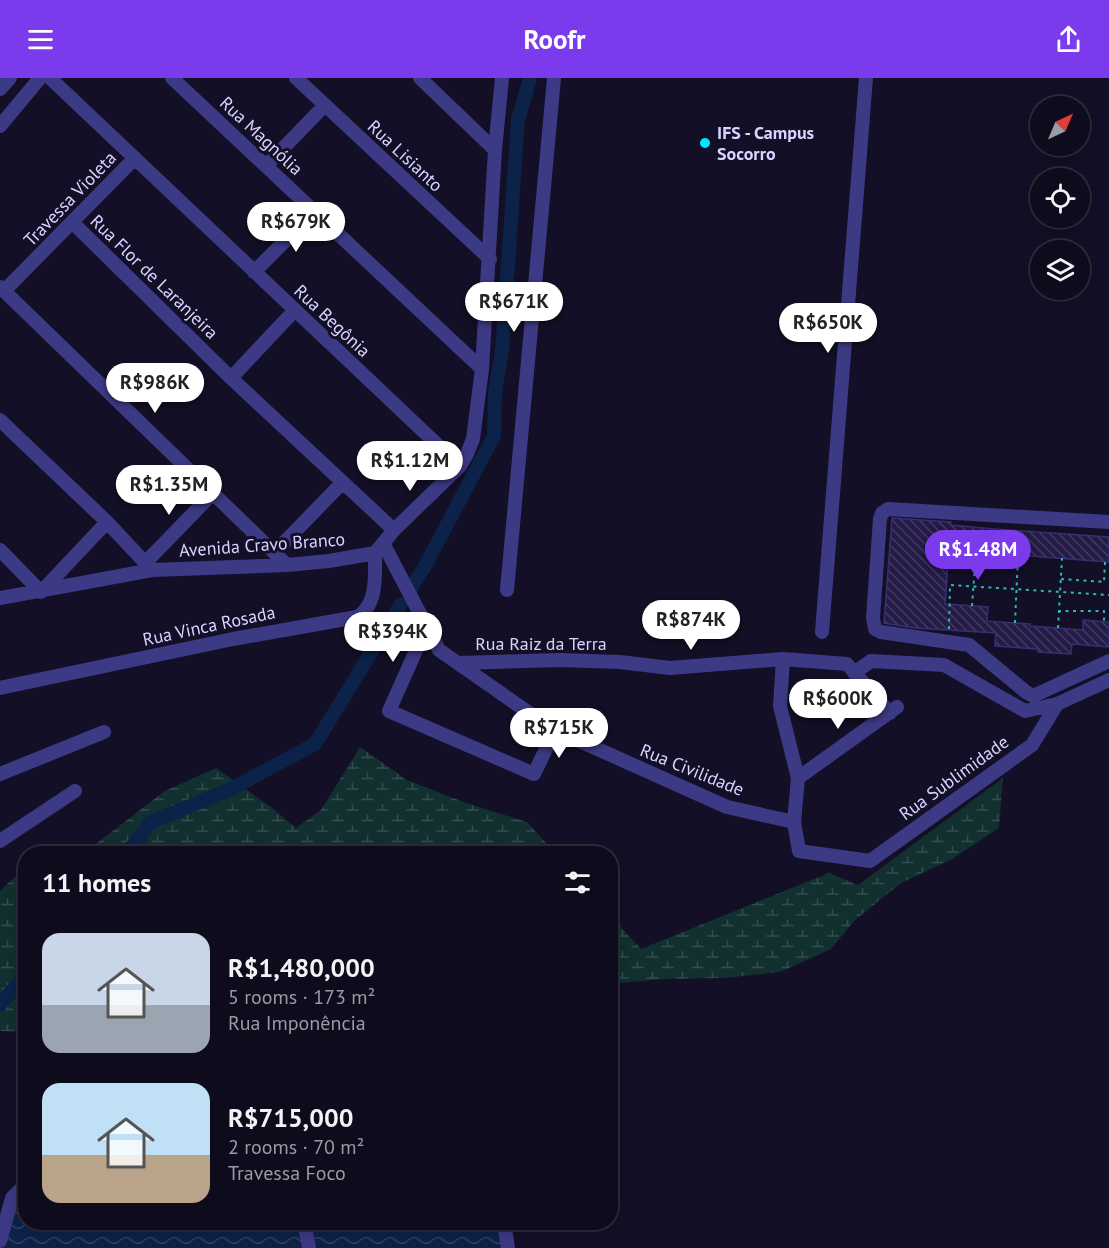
<!DOCTYPE html>
<html lang="en">
<head>
<meta charset="utf-8">
<style>
  :root { --surface:#0e0b1c; --page:#171425; --text:#f1f3f6; --muted:#9b9ba3; --line:#2e2b3b; --accent:#7c3aed }
  body { margin:0; font-family:"PT Sans",sans-serif; background:var(--page); color:var(--text); height:100vh; display:flex; flex-direction:column; font-size:22px; white-space:nowrap }
  * { box-sizing:border-box; margin:0 }
  p { font-size:20px; color:var(--muted) }
  .icon { flex:none; width:33px; height:33px; fill:none; stroke:currentColor; stroke-width:2; stroke-linecap:round; stroke-linejoin:round }
  .map { position:relative; flex:1; overflow:hidden }
  .details { position:absolute; left:18px; top:768px; width:600px; height:384px; display:flex; flex-direction:column; background:var(--surface); border-radius:24px; box-shadow:0 3px 15px #0003,0 0 0 2px var(--line) }
  .details>* { flex:none }
  .needle { width:39px; rotate:44deg }
  .tools { position:absolute; left:1030px; top:18px; display:grid; gap:12px }
  .tools a { display:grid; place-items:center; width:60px; height:60px; border-radius:50%; background:var(--surface); box-shadow:0 3px 15px #0003,0 0 0 2px var(--line); font-size:30px }
  .price { position:absolute; translate:-50% -51px; padding:0 14px; border-radius:21px; background:#fff; color:#222; font-size:20px; line-height:39px; filter:drop-shadow(0 2px 3px #0008) }
  .price::after { content:''; position:absolute; left:50%; top:36px; width:18px; height:14px; margin-left:-9px; background:inherit; clip-path:polygon(0 0,100% 0,50% 100%) }
  .price.on { background:var(--accent); color:#fff }
  ul { padding:0; list-style:none }
  li { display:flex; align-items:center; gap:18px; height:150px; padding:0 24px }
  li span { display:grid; place-items:center; flex:none; width:168px; height:120px; border-radius:18px; color:#555 }
  li>.icon { margin-inline-start:auto }
  span .icon { width:72px; height:72px; fill:#fffc; stroke-width:1 }
  li b { font-size:26px }
  h2 { display:flex; justify-content:space-between; align-items:center; height:72px; padding:0 24px; font-size:26px }
  header { display:flex; justify-content:space-between; align-items:center; height:78px; padding:0 24px; background:var(--accent); color:#fff; font-size:27px; font-weight:700 }
  .map>svg:first-child { display:block }
  .wetland { fill:url(#wetland-marsh) }
  .water { fill:url(#water-waves) }
  .lines { fill:none; stroke-linecap:round; stroke-linejoin:round }
  .canal { stroke:#0c2248; stroke-width:14 }
  .building { fill:url(#building-back-hatch); stroke:#3b2d73; stroke-width:1.5 }
  .path { stroke:#2fb8b0; stroke-width:2; stroke-dasharray:3 4.5; stroke-linecap:butt }
  .minor { stroke:#3d3a85; stroke-width:14 }
  .poi-dot { fill:#00e5ff; stroke:#130f26; stroke-width:2 }
  .labels { text-anchor:middle; stroke-width:6; stroke-linejoin:round; paint-order:stroke }
  .poi-label { font-size:18px; font-weight:bold; fill:#d9d4ff; stroke:#130f26; text-anchor:start }
  .street-label { font-size:18px; fill:#d9d4ff; stroke:#130f26 }
</style>
</head>
<body>
<header><svg class="icon" aria-label="menu" viewBox="0 0 24 24"><path d="M4 6h16M4 12h16M4 18h16"/></svg>Roofr<svg class="icon" aria-label="share" viewBox="0 0 24 24"><path d="M12 15V3M7 8l5-5 5 5M5 13v7h14v-7"/></svg></header>
<div class="map">
<svg width="1109" height="1170" viewBox="0 0 1109 1170">
  <defs>
    <pattern id="wetland-marsh" width="20" height="14" patternUnits="userSpaceOnUse" patternTransform="scale(1.5)"><rect width="20" height="14" fill="#12302f"/><path d="M1 5h8M5 5V1M11 12h8M15 12V8" fill="none" stroke="#344d4e"/></pattern>
    <pattern id="water-waves" width="16" height="10" patternUnits="userSpaceOnUse" patternTransform="scale(1.5)"><rect width="16" height="10" fill="#0c2248"/><path d="M0 5q4-4 8 0t8 0" fill="none" stroke="#2f4163"/></pattern>
    <pattern id="building-back-hatch" width="6" height="6" patternUnits="userSpaceOnUse" patternTransform="scale(1.5)"><rect width="6" height="6" fill="#241b47"/><path d="M-1 5l2 2M0 0l6 6M5-1l2 2" fill="none" stroke="#433b63"/></pattern>
  </defs>
  <rect width="100%" height="100%" fill="#130f26"/>
  <!-- wetland -->
  <path class="wetland" d="M360,669L407,702L466,725L527,744L555,775H86L93,768L165,713L216,690L271,729L296,750L321,732Z
    M1003,700L999,750L952,781L901,805L854,843L831,871L780,894L724,900L663,901L611,906V838L641,871L829,795L858,807Z
    M25,789V954L0,953V813Z"/>
  <!-- water -->
  <path class="water" d="M25,1113L26,1144L299,1145L303,1170H1L11,1133Z
    M309,1145H497L502,1170H313Z"/>
  <g class="lines">
    <!-- canal -->
    <path class="canal" d="M411,510L425,488L494,358L495,314L502,273L518,42L530,0
      M126,776L151,744L229,712L315,666L401,526
      M0,927L26,896"/>
  </g>
  <!-- building -->
  <path class="building" d="M892,440L951,444V447L995,451L1109,459V484L949,472L945,526L988,529L987,543L1030,546V548L1083,552V542L1109,544V569L1072,566L1071,576L1038,574V571L995,568L996,555L915,550L884,545Z"/>
  <g class="lines">
    <!-- path -->
    <path class="path" d="M1061,501L1104,504L1105,484
      M972,528L976,473
      M1058,533H1104V543
      M1015,545L1018,478
      M1058,550L1062,480
      M949,551L950,507L1109,517"/>
    <!-- minor -->
    <path class="minor" d="M50,0L460,388
      M172,0L482,291
      M296,0L490,181
      M420,0L495,72
      M0,11L10,0
      M0,48L40,0
      M266,88L324,28
      M73,145L231,300L394,452
      M254,194L315,133
      M0,209L287,487
      M4,213L135,80
      M231,300L295,232
      M0,342L107,444L152,492
      M1109,444L888,431L882,435L880,441L873,540L875,551L881,554L969,567L1026,614L1033,618L1109,583
      M383,465L439,572L545,646L555,652L727,729L794,744
      M0,472L41,514L107,444
      M275,474L342,405
      M146,484L214,414
      M507,512L554,0
      M0,520L152,492L287,487L329,483L375,475L394,452L460,388L467,376L473,361L482,291L495,72L502,0
      M426,550L389,633L534,696L555,652
      M822,554L866,0
      M783,581L780,628L798,700L794,744L799,773L870,783L1032,667L1057,626L1109,602
      M458,585L560,582L620,584L670,590L783,581L847,586L890,635
      M854,595L871,583L944,587L1025,633L1057,626
      M0,610L233,561L357,539C378,527 375,497 375,475
      M0,696L104,654
      M798,700L897,629
      M0,763L75,713
      M304,1144L309,1170
      M504,1144L508,1170
      M0,1163L12,1120L26,1106"/>
  </g>
  <!-- markers -->
  <circle class="poi-dot" cx="705" cy="65" r="6"/>
  <g class="labels">
    <!-- poi labels -->
    <g class="poi-label">
      <text x="717" y="61">IFS - Campus<tspan x="717" dy="21">Socorro</tspan></text>
    </g>
    <!-- street labels -->
    <g class="street-label">
      <text transform="translate(261 58) rotate(43)" y="6">Rua Magnólia</text>
      <text transform="translate(405 78) rotate(43)" y="6">Rua Lisianto</text>
      <text transform="translate(70 121) rotate(-46)" y="6">Travessa Violeta</text>
      <text transform="translate(154 199) rotate(44)" y="6">Rua Flor de Laranjeira</text>
      <text transform="translate(332 243) rotate(43)" y="6">Rua Begônia</text>
      <text transform="translate(262 467) rotate(-4)" y="6">Avenida Cravo Branco</text>
      <text transform="translate(209 548) rotate(-12)" y="6">Rua Vinca Rosada</text>
      <text x="541" y="572">Rua Raiz da Terra</text>
      <text transform="translate(692 692) rotate(22)" y="6">Rua Civilidade</text>
      <text transform="translate(954 700) rotate(-36)" y="6">Rua Sublimidade</text>
    </g>
  </g>
</svg>
<div class="tools">
<a><svg class="needle" viewBox="-14 -14 28 28"><path d="M0-13l5 13h-10z" fill="#e53935"/><path d="M0 13l5-13h-10z" fill="#9b9ba3"/></svg></a>
<a><svg class="icon" aria-label="locate" viewBox="0 0 24 24"><circle cx="12" cy="12" r="6"/><path d="M12 2v4M12 18v4M2 12h4M18 12h4"/></svg></a>
<a><svg class="icon" aria-label="layers" viewBox="0 0 24 24"><path d="M12 4l9 5-9 5-9-5zM3 14l9 5 9-5"/></svg></a>
</div>
<b class="price" style="left:296px;top:175px">R$679K</b>
<b class="price" style="left:514px;top:255px">R$671K</b>
<b class="price" style="left:828px;top:276px">R$650K</b>
<b class="price" style="left:155px;top:336px">R$986K</b>
<b class="price" style="left:410px;top:414px">R$1.12M</b>
<b class="price" style="left:169px;top:438px">R$1.35M</b>
<b class="price on" style="left:978px;top:503px">R$1.48M</b>
<b class="price" style="left:691px;top:573px">R$874K</b>
<b class="price" style="left:393px;top:585px">R$394K</b>
<b class="price" style="left:838px;top:652px">R$600K</b>
<b class="price" style="left:559px;top:681px">R$715K</b>
<section class="details">
<h2>11 homes<svg class="icon" aria-label="filters" viewBox="0 0 24 24"><path d="M4 7h16M4 17h16"/><circle cx="9" cy="7" r="2"/><circle cx="15" cy="17" r="2"/></svg></h2>
<ul>
<li><span style="background:linear-gradient(#c9d6e8 60%,#9aa5b1 0)"><svg class="icon" aria-label="home" viewBox="0 0 24 24"><path d="M3 11l9-7 9 7M6 9v11h12V9"/></svg></span><div><b>R$1,480,000</b><p>5 rooms · 173 m²</p><p>Rua Imponência</p></div></li>
<li><span style="background:linear-gradient(#bfe0f5 60%,#b9a48a 0)"><svg class="icon" aria-label="home" viewBox="0 0 24 24"><path d="M3 11l9-7 9 7M6 9v11h12V9"/></svg></span><div><b>R$715,000</b><p>2 rooms · 70 m²</p><p>Travessa Foco</p></div></li>
</ul>
</section>
</div>
</body>
</html>
